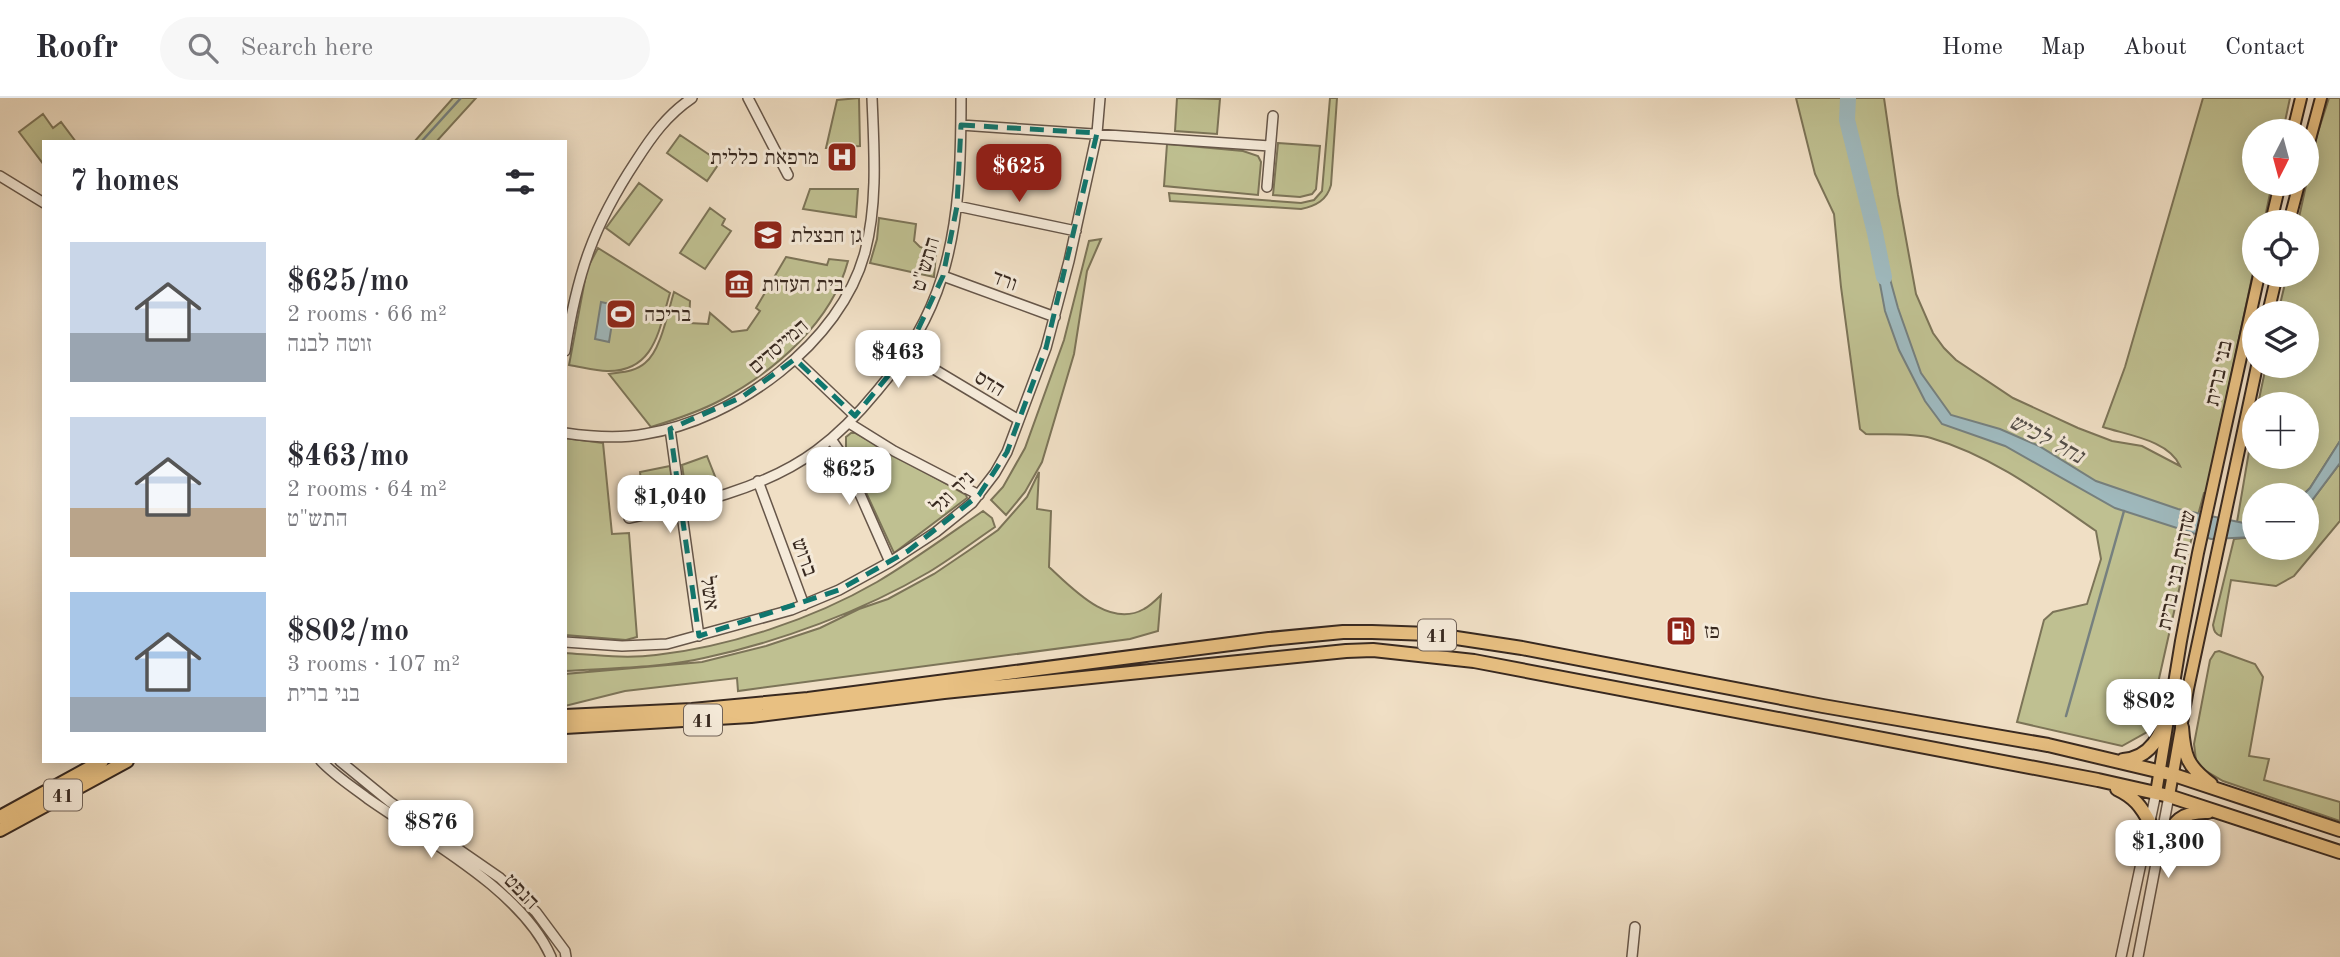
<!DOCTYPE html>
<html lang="en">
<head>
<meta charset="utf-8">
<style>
  :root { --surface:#fff; --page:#f7f7f7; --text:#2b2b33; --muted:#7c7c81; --line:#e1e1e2; --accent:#8f2418 }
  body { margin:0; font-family:"Old Standard TT","Frank Ruhl Libre",serif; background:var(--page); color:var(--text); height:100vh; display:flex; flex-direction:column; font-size:26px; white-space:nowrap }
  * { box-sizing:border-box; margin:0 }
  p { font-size:23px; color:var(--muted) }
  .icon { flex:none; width:38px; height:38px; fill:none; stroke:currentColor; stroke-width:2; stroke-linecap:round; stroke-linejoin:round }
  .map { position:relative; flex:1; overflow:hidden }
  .drawer { position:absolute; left:42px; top:42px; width:525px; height:623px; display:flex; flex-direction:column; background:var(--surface); border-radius:0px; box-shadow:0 4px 18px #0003 }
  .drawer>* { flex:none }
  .needle { width:46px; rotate:186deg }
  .controls { position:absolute; left:2242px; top:21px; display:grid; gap:14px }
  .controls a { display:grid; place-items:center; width:77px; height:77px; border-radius:50%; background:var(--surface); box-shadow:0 4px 18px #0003; font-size:35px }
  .price { position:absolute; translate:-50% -60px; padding:0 16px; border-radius:14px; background:#fff; color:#222; font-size:23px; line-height:46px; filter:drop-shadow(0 2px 4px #0008) }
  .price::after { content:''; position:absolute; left:50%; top:42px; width:21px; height:16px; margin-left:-10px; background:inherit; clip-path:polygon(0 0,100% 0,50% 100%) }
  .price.on { background:var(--accent); color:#fff }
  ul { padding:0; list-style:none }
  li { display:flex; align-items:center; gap:21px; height:175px; padding:0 28px }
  li span { display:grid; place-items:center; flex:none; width:196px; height:140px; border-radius:0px; color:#555 }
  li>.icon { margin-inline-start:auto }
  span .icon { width:84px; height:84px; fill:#fffc; stroke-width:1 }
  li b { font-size:30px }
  h2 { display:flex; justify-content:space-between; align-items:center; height:84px; padding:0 28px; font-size:30px }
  header { display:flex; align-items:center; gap:42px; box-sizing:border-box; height:98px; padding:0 35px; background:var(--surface); border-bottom:2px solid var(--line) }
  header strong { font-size:33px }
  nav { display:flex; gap:38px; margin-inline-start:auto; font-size:24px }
  .search { width:490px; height:63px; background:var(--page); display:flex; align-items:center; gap:18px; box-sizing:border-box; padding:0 24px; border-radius:38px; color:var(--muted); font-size:26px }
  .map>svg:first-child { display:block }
  .green { fill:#bfc091; stroke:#7c7458; stroke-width:2 }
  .water { fill:#9fbabf; stroke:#76807f; stroke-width:2 }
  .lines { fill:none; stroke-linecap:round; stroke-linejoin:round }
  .stream { stroke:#76807f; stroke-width:2.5 }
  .river { stroke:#9fbabf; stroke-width:16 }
  .minor-casing { stroke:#665649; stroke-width:12 }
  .major-casing { stroke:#382920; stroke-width:14 }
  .highway-casing { stroke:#382920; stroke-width:16 }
  .minor { stroke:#f5ead9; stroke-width:9 }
  .major { stroke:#e8c082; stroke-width:10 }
  .highway { stroke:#e8c082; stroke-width:12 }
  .marked { fill:none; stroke:#0f766e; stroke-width:5; stroke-dasharray:14 9; stroke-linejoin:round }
  .labels { text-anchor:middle; stroke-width:6; stroke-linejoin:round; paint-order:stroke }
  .shield { fill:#f5ead9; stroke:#716358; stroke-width:2 }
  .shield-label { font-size:19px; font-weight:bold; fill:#382920 }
  .poi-label { font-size:21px; fill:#382920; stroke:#f5ead9; text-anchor:start }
  .street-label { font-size:21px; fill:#382920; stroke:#f5ead9 }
  .water-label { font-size:23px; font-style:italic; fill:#524d48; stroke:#f5ead9 }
</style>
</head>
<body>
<header>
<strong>Roofr</strong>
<div class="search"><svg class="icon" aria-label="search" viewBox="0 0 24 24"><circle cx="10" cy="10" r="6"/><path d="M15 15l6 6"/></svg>Search here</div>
<nav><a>Home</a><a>Map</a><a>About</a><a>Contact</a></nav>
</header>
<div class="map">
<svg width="2340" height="859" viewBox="0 0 2340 859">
  <rect width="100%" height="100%" fill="#f0dfc5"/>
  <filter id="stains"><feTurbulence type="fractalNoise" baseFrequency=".00286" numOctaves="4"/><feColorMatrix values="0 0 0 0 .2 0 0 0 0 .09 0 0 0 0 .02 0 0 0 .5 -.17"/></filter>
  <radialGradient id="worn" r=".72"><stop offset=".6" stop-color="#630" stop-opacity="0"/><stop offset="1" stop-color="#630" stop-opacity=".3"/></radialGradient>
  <!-- green -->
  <path class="green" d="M453,0H476L436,44H414Z
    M859,0L860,48L826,50L837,2Z
    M1177,0L1220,1L1217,36L1175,33Z
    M1330,0H1337L1331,87C1327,102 1316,108 1301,111L1170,103L1169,95L1301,105L1314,102L1322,93Z
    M1796,0H1884L1898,97L1916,196L1933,235L1944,250L1956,262L2013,300L2078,330L2112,343L2142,348L2180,368C2169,342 2127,337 2103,329L2125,269L2203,0H2290L2283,33H2254V86H2272L2264,124H2254V170L2206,395H2204L2185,465L2147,634L2122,648L2017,624L2044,522L2053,514L2087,506L2101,461L2096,433C2044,397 1993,358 1931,340C1912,335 1887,337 1866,336L1860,331L1841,189L1834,116L1815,76Z
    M2329,0H2340V343L2310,390L2303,397H2254V425L2248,426L2237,424L2254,324V359H2306V306H2258L2266,268H2306V215H2278L2287,177H2306V124H2298L2317,37Z
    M43,16L53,30L61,24L76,44H44V67L19,34Z
    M680,37L720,64L707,83L667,55Z
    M1278,45L1320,48L1316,91L1312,96L1300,99L1273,97Z
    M1167,46L1243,53L1258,58L1261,64L1258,97L1164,88Z
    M639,85L662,102L629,147L606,130Z
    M810,91H858L856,119L803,111Z
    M710,110L725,121L722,127L731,133L705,171L680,155Z
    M879,120L916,126L914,143L920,149L936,155L934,179L870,165L877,141Z
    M1101,141L1087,173L1074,256L1042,364L1025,394L1006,417L991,402L1003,389L1025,350L1064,242L1089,143Z
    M598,150L670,195C659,231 655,274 607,273C595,273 582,269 569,267L587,171Z
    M786,159L827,167L829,161L848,163C832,224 775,273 721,302C699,314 674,322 651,329L609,276C621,274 635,274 645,265C661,253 668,213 674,194L690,203L689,225L708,226L710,215L732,234L747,232L760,213L756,210Z
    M855,335L966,397L967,400L894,455L846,351V339L851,335Z
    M565,340L603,345L612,436L629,435L637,539L626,542L565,537Z
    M707,358L720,391L693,400L686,395L682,367Z
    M2340,365V423L2294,478L2276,488L2231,482L2221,538C2215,536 2214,533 2213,527L2234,441L2254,439V450H2306L2307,409Z
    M670,368L674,402L670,406L644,411L640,374Z
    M1039,374L1037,411L1051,413L1049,469C1072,490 1109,531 1144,511C1150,508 1156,502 1161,497L1158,533L1130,541L738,593L737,580L625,593L565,608V576L702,564L766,548L820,530L859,511L888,501L934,476L968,453L998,432L1027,399Z
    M983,413L992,420L995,429C973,444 952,460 929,474C863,513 779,544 704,560C661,570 609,570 565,573V555C595,557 626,561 656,557C729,549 813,521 877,484C914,462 948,437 983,413Z
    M2219,553L2255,566L2263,579L2249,658L2269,661L2264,682L2340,704V723L2223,683L2201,670L2196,662L2194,646L2210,562L2215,554Z"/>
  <!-- water -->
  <path class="water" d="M1875,159H1884L1898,210L1921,275L1951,317L2000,331L2039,348L2096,383L2178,411L2248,426L2254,425V439L2211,441L2115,410L2005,348L1942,326L1925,303L1899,252L1885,213Z
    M601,204L615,207L609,244L595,241Z
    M2340,343V365L2307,409L2306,397H2303L2310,390Z"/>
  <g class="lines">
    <!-- stream -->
    <path class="stream" d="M421,44L461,0
      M2066,618L2124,413"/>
    <!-- river -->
    <path class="river" d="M1848,0L1847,22L1875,135L1884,179"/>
    <!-- minor casing -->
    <g class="minor-casing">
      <path id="minor" d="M748,0L788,77
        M961,27L1270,48
        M0,78L44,105
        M1267,89L1273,18
        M957,108L1076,133
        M943,178L1055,219
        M565,253C577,176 593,128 636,63C652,38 667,17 692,0
        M907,255L1019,322
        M795,261L855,318
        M849,325L894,353L979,397
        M670,331L699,538
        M565,335C592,339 619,341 645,336C735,322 841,245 865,154C878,105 874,50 872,0
        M831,341L844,360L890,464
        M758,383L804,507
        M629,420C692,407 765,391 817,352C840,335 859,315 877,293C906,259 929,221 942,179C960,121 961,60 961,0
        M565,544L622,548L667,546L791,512L839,492L890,464L936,434L972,405L995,375L1007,354L1046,250L1069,163L1097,35L1100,0
        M321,663C334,677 351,688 367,700C425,741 522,792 551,859
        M340,663L390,704L500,780L536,814L565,853L566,859
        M1632,859L1635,829
        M2121,859L2156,695
        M2138,859L2169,698"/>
    </g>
    <!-- major casing -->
    <g class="major-casing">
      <path id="major" d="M2293,33L2301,0
        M2306,56L2321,0
        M2271,124L2280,86
        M2289,124L2299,86
        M2268,215L2277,177
        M2156,695L2181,543L2198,455L2259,177
        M2169,698L2188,591L2257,268"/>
    </g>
    <!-- highway casing -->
    <g class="highway-casing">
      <path id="highway" d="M565,618L692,612L808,601L1269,541L1343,534H1372L1430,536L1522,550L1823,608L2048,647L2174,677L2340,732
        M565,629L751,618L944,594L1346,553L1373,552L1474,563L2098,682L2169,698L2340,754
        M2182,629C2184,658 2187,668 2211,686
        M2123,662C2151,660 2161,637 2169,613
        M2117,691C2134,699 2141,708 2150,725
        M0,719L102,663
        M0,732L127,663
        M2159,750C2173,727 2178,713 2208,714"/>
    </g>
    <!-- minor -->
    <use href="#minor" class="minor"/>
    <!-- major -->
    <use href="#major" class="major"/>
    <!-- highway -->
    <use href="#highway" class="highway"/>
  </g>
  <!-- marked area -->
  <path class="marked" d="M961,27L1097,35L1046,250L1007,354L979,397L908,453L839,492L699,538L670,331L742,299L795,261L855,318L907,255L943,178L957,108Z"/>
  <!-- icons -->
  <defs>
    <g id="hospital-square" transform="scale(1.575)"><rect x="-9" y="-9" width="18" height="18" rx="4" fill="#8f2418" stroke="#f5ead9"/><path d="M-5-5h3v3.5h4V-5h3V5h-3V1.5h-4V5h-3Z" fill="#fff"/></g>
    <g id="school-square" transform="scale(1.575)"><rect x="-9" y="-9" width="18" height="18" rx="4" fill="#8f2418" stroke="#f5ead9"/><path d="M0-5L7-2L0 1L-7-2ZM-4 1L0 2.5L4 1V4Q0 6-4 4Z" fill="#fff"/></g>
    <g id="museum-square" transform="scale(1.575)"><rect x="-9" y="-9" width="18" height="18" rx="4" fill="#8f2418" stroke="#f5ead9"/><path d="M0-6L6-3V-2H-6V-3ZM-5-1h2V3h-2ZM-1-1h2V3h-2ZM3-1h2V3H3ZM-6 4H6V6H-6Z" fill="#fff"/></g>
    <g id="stadium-square" transform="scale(1.575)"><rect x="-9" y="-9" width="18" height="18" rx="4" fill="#8f2418" stroke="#f5ead9"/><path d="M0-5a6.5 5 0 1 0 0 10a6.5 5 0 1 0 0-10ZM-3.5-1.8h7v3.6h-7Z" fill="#fff"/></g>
    <g id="fuel-square" transform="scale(1.575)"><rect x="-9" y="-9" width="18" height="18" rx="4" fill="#8f2418" stroke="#f5ead9"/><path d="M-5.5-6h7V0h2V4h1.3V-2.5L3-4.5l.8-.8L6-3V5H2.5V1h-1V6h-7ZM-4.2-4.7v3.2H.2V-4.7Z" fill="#fff"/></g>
  </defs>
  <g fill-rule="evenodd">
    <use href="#hospital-square" x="842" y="59"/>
    <use href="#school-square" x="768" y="137"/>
    <use href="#museum-square" x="739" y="186"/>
    <use href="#stadium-square" x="621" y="216"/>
    <use href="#fuel-square" x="1681" y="533"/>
  </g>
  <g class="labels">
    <!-- shield labels -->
    <g class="shield">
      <rect x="1418" y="521.5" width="38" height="31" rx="5"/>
      <rect x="684" y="606.5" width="38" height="31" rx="5"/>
      <rect x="44" y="681.5" width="38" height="31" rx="5"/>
    </g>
    <g class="shield-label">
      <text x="1437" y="544">41</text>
      <text x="703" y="629">41</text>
      <text x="63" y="704">41</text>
    </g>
    <!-- poi labels -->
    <g class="poi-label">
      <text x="819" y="66" text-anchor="end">מרפאת כללית</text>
      <text x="791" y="144">גן חבצלת</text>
      <text x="762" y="193">בית העדות</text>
      <text x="644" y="223">בריכה</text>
      <text x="1704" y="540">פז</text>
    </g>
    <!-- street labels -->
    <g class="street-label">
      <text transform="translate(925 166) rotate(-74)" y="7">התש"ט</text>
      <text transform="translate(1005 182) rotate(20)" y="7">ורד</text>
      <text transform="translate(778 248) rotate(-41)" y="7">המייסדים</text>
      <text transform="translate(2218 275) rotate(-78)" y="7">בני ברית</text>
      <text transform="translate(990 285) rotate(31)" y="7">הדס</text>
      <text transform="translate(952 394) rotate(-44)" y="7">ניר וגל</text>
      <text transform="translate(805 459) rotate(70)" y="7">ברוש</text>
      <text transform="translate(2176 472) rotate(-78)" y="7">שדרות בני ברית</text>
      <text transform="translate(710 495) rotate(82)" y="7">אשל</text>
      <text transform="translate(522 793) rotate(46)" y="7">הנפט</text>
    </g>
    <!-- water labels -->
    <g class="water-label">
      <text transform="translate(2047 340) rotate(28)" y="8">נחל לכיש</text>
    </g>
  </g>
  <rect width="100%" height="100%" filter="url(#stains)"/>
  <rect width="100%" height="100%" fill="url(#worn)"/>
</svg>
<div class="controls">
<a><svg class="needle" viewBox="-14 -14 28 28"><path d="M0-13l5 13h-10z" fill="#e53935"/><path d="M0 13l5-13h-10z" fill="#7c7c81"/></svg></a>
<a><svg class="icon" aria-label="locate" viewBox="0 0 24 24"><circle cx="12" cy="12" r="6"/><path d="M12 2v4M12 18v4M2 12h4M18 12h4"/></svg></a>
<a><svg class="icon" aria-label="layers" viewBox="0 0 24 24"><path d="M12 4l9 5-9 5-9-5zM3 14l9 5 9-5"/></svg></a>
<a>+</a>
<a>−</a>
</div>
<b class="price on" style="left:1019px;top:106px">$625</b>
<b class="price" style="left:898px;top:292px">$463</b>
<b class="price" style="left:849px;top:409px">$625</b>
<b class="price" style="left:670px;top:437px">$1,040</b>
<b class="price" style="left:2149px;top:641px">$802</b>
<b class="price" style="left:431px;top:762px">$876</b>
<b class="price" style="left:2168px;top:782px">$1,300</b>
<section class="drawer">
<h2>7 homes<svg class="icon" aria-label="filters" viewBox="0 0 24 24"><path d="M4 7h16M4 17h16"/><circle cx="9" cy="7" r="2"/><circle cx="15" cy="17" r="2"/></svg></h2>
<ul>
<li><span style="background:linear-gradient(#c9d6e8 65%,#9aa5b1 0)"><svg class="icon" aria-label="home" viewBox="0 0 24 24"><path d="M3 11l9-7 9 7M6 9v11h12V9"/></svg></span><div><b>$625/mo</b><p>2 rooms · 66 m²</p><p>זוטה לבנה</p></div></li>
<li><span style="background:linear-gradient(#c9d6e8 65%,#b9a48a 0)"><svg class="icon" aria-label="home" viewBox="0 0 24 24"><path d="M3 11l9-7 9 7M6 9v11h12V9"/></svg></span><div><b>$463/mo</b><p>2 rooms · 64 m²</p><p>התש&quot;ט</p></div></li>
<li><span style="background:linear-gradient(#a9c7e8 75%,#9aa5b1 0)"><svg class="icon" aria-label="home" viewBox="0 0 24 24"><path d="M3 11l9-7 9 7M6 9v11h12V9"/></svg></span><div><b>$802/mo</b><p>3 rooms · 107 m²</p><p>בני ברית</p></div></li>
</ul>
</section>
</div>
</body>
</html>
